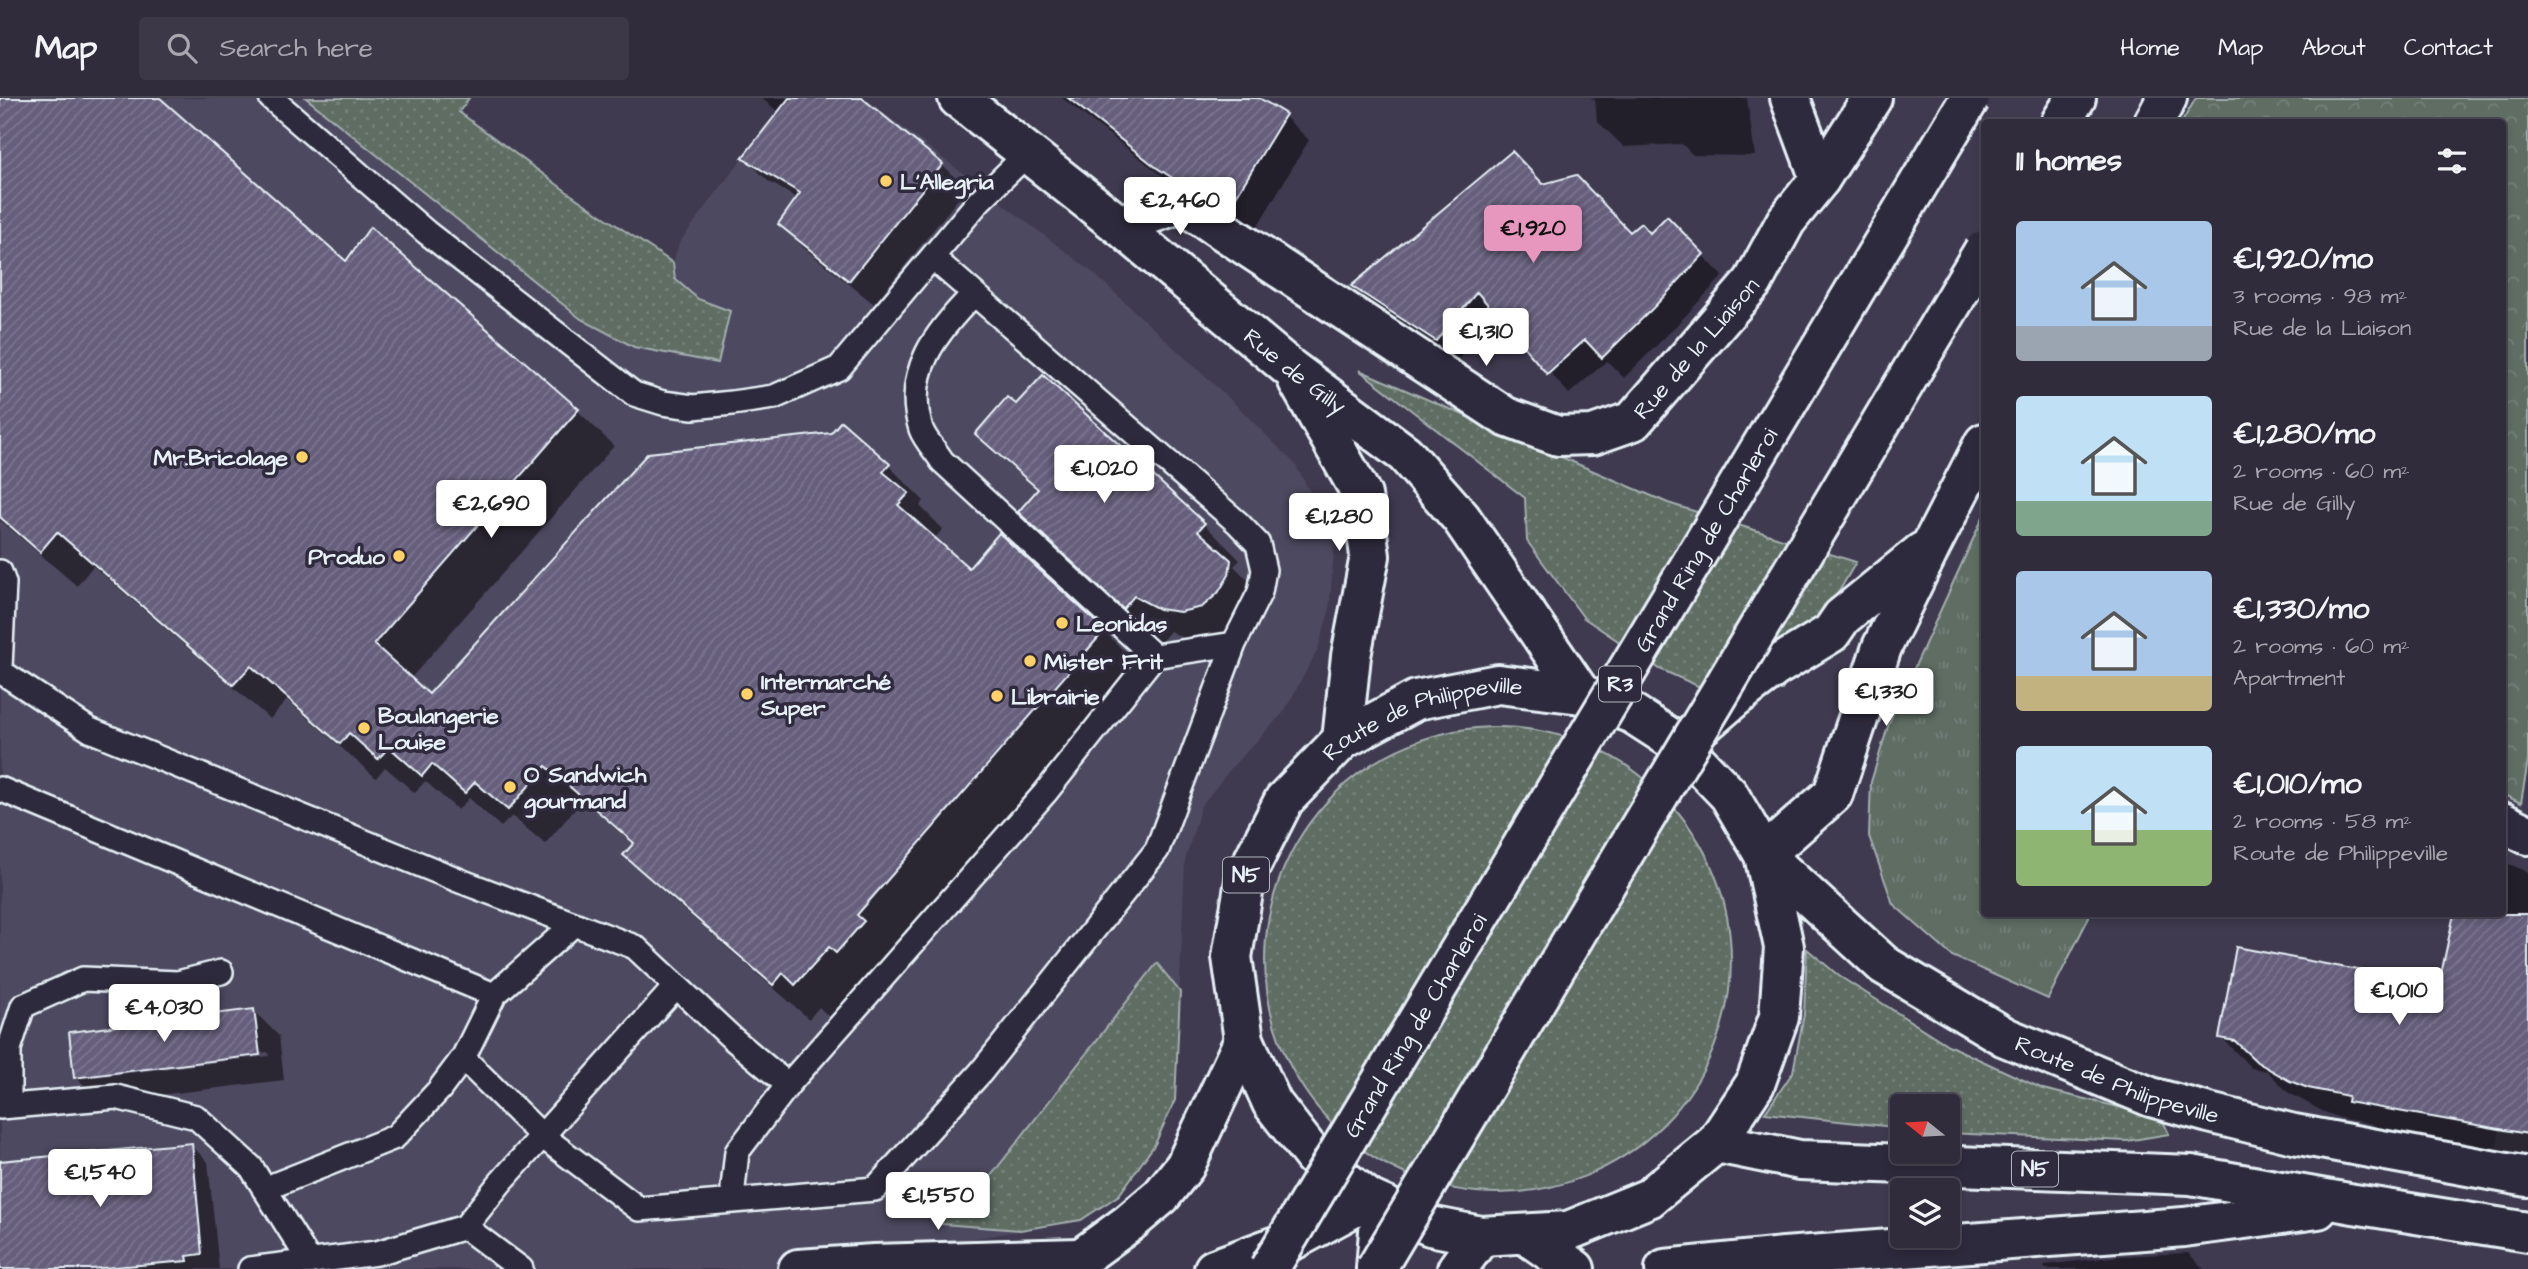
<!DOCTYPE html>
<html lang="en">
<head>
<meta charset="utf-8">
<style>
  :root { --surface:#302c3c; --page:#3c3847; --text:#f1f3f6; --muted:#a8a7af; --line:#4b4856; --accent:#e797bd }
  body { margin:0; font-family:"Architects Daughter",sans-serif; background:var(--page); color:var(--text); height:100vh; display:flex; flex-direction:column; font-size:26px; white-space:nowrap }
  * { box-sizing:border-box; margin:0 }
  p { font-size:23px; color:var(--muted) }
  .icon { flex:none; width:38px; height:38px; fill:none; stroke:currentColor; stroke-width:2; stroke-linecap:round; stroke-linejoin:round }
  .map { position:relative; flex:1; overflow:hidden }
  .drawer { position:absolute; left:1981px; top:21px; width:525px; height:798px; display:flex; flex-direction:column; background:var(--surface); border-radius:7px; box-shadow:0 4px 10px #0003,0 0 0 2px var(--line) }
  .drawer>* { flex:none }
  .needle { width:46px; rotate:288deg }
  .tools { position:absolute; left:1890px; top:996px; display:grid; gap:14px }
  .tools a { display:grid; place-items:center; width:70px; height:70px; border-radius:7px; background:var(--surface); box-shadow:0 4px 10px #0003,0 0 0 2px var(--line); font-size:35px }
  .price { position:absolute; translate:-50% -60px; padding:0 16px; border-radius:7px; background:#fff; color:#222; font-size:23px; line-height:46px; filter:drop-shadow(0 2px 4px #0008) }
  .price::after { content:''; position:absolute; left:50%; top:42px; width:21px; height:16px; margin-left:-10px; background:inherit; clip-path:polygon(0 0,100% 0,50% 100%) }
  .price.on { background:var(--accent); color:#111 }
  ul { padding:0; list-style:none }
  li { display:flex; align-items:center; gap:21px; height:175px; padding:0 35px }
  li span { display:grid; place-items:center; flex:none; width:196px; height:140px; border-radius:7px; color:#555 }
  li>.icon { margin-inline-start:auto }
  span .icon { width:84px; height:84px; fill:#fffc; stroke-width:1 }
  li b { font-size:30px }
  h2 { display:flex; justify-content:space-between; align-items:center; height:84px; padding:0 35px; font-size:30px }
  header { display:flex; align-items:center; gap:42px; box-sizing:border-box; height:98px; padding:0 35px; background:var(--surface); border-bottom:2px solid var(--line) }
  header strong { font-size:33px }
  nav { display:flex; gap:38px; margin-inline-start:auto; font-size:24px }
  .search { width:490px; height:63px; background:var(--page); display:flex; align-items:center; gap:18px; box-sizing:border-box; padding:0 24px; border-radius:7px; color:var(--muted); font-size:26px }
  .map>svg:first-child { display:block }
  .built { fill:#4e4860 }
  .grass { fill:url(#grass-dots); stroke:#a3afae; stroke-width:2 }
  .forest { fill:url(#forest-crowns); stroke:#a3afae; stroke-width:2 }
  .park { fill:url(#park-tufts); stroke:#a3afae; stroke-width:2 }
  .shadow { fill:#0007; fill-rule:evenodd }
  .building { fill:url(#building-hatch); stroke:#e8f1f8; stroke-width:2 }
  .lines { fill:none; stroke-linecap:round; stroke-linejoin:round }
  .service-casing { stroke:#e8f1f8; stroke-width:28 }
  .minor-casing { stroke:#e8f1f8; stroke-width:44 }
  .secondary-casing { stroke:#e8f1f8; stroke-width:44 }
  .primary-casing { stroke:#e8f1f8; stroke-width:44 }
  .motorway-casing { stroke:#e8f1f8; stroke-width:44 }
  .service { stroke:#2f2a3d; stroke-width:23 }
  .minor { stroke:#2f2a3d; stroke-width:38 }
  .secondary { stroke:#2f2a3d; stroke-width:38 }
  .primary { stroke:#2f2a3d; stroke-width:38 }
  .motorway { stroke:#2f2a3d; stroke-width:38 }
  .motorway-bridge-casing { stroke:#e8f1f8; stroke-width:44; stroke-linecap:butt }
  .motorway-bridge { stroke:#2f2a3d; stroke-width:38 }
  .poi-dot { fill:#ffd166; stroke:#2f2a3d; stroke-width:2.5 }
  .labels { text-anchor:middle; stroke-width:7; stroke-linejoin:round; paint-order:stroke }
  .shield { fill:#2f2a3d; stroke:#b0b5c0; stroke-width:2 }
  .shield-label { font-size:21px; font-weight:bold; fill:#e8f1f8 }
  .poi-label { font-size:23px; font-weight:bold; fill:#e8f1f8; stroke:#2f2a3d; text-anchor:start }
  .street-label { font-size:23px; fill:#e8f1f8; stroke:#2f2a3d }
</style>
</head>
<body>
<header>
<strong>Map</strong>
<div class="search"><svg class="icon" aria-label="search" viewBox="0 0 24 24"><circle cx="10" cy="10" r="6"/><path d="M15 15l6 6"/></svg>Search here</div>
<nav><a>Home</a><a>Map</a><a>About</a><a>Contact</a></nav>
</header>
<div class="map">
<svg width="2528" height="1171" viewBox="0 0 2528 1171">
  <defs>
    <pattern id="grass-dots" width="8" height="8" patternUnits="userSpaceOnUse" patternTransform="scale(1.75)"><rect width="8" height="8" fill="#5e6d64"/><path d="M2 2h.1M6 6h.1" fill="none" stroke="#75827b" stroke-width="1.8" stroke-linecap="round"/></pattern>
    <pattern id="forest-crowns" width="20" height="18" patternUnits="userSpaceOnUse" patternTransform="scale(1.75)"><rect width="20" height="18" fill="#5e6d64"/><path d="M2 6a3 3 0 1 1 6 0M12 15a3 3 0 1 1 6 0" fill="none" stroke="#75827b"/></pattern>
    <pattern id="park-tufts" width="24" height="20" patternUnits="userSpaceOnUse" patternTransform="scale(1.75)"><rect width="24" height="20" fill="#5e6d64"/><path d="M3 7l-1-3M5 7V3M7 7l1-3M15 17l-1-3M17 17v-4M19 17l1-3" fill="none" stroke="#75827b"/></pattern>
    <pattern id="building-hatch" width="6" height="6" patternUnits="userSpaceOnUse" patternTransform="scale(1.75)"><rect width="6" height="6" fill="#665e7c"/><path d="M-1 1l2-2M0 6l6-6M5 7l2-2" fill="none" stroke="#7c768f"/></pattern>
  </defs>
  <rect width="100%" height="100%" fill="#403a50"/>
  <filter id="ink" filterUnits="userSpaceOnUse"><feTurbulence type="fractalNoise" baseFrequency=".0143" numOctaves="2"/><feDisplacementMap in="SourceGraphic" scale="14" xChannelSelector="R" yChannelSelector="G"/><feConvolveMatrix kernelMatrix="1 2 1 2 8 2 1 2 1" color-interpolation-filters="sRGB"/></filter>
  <g filter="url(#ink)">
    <!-- built -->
    <path class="built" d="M0,0H306L581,221L729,213L698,201L675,181L673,165L679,145L787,0H864L1091,173L1233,304L1295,366L1335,441L1329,514L1317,553L1284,614L1233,668L1201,708L1185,763L1175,1002L1155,1046L1119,1097L1081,1122L798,1171H0Z
      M2528,868V1057L2496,1051Z"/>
    <!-- grass -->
    <path class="grass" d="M306,0H469L459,14L570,96L673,165L675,181L698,201L730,213L718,265L634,249L581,221Z
      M1359,272L1668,405L1856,464L1782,592L1700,589L1660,571L1584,520L1527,443L1525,400Z
      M1265 862a233 233 0 1 1 466 0a233 233 0 1 1-466 0Z
      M1807,851L1839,878L1948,947L2043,991L2161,1019L2169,1036L2127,1043L1948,1035V1008H1902V1030L1765,1015L1793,974L1804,916Z
      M1157,865L1180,894L1175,1002L1155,1046L1119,1097L1081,1122L1020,1132L942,1126L921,1112L983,1088Z"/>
    <!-- forest -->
    <path class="forest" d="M2196,0H2528V663L2521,705L2502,696V24H2182Z"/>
    <!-- park -->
    <path class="park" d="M1984,417V816H2089V819L2048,901L1952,858L1893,806L1869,738L1871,684L1889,625Z"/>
    <!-- shadow -->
    <path class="shadow" d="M0,0H156L346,166L370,132L578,313L614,348L410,581L429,598L832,337L841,326L889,368L924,403L920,408L943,431L934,441L969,472L1104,533L1139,568L831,921L819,909L809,921L661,792L626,756L634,747L583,702L545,746L512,718L501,729L469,700L458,712L425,683L415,695L385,669L376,680L287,602L270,621L93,468L77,488L0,422Z
      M761,0H858L942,67L966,91L874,206L804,150L780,126L798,101L768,83L744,59L780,15Z
      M1062,0H1256L1284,18L1309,42L1254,134L1183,94Z
      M1590,0H1747L1755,58L1693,57L1682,46L1624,49L1597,23L1595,2Z
      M1667,121L1723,178L1673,231L1624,280L1607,263L1569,296L1498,216L1458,262L1374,208L1353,188L1631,136L1651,137Z
      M1043,280L1204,426L1240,462L1234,468L1266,500L1264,513L1254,531L1196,547L1170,533L1160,545L1020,414L1038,393L977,336L1016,309Z
      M2502,763L2528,774V882L2452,833L2456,816H2502Z
      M2528,906V1061L2380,1034L2372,1026L2340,1020L2322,1013L2289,995L2267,973L2251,970L2221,939Z
      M254,913L279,938L284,982L101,1004L76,979ZM268,954L269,958L95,979V975Z
      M191,1047L208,1064L219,1171H0V1065Z
      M2188,1155L2204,1171H2045L2044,1167L2120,1158Z"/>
    <!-- building -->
    <path class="building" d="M0,0H160L346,163L370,129L579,311L374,546L429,596L648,355L831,335L841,323L890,366L883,374L909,395L898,407L969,470L999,435L1105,532L857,817L864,823L836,855L829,849L795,887L783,875L773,887L623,757L634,745L546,668L508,712L475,684L465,695L432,666L422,678L389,649L378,661L349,635L340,646L251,568L233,587L57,434L40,454L0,419Z
      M789,0H862L943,66L849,183L778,126L800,95L742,60Z
      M1068,0H1259L1286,16L1229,110L1193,87L1179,84L1157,70Z
      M1512,53L1543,86L1576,77L1630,134L1641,125L1650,135L1667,118L1704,156L1653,210L1602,260L1585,242L1547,276L1477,194L1436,243L1351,188Z
      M1043,277L1205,425L1198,433L1231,462L1229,477L1218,495L1202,509L1180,514L1159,511L1134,498L1123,511L1018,414L1038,391L975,336L1007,299L1016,306Z
      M2454,816H2528V1036L2347,1004L2348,998L2308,990L2290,983L2257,964L2235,943L2219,940L2236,849L2416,883L2418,876L2440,881Z
      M254,911L260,957L74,980L69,934Z
      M192,1045L202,1156L187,1158L188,1163L90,1171H0V1063Z"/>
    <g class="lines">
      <!-- service casing -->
      <g class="service-casing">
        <path id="service" d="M271,0L426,134L634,296L663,305L693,309L732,305L774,299L839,270L979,103L1028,55
          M974,196C937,233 903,274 921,331C925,342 936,353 942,363L1154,558
          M0,474L4,485L0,569
          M0,573L90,632L463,784L635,849L732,940L788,987L1045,695L1154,558L1234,546
          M0,691L494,897L463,960L542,1038L639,1111L875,1091L981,974L1157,752L1234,546L1260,494L1264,472L1258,446L1238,425L932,159
          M494,897L573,827
          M9,1008V951L23,908L83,881L178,885L221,874
          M0,1009L116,999L196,1019L251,1069L310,1164
          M264,1091L395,1039L439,992L463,960
          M734,1102L733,1090L737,1054L788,987
          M465,1129L521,1171
          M250,1171L377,1155L465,1129L500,1085L676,888"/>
      </g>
      <!-- minor casing -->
      <g class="minor-casing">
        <g id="minor">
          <path d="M1790,0L1820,81"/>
          <path d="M2154,24L2167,0"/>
          <path id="s1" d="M1119,127L1181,105L1506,319L1558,338L1593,337L1633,323L1753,184L1786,123L1820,81L1872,0"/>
          <path d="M1704,626L1733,601L1775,569L1831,535L1842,519L1922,454"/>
          <path d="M2502,724L2528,737"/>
          <path d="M1764,757L1833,696L1882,549L1932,446L1984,345"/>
          <path d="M798,1171L874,1166L1079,1160"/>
        </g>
      </g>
      <!-- secondary casing -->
      <g class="secondary-casing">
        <g id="secondary">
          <path id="s2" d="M958,0L1119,127L1292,272L1405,356L1461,420L1581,596"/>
          <path d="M1298,283L1362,397L1370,458L1351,558L1342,642"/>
        </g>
      </g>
      <!-- primary casing -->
      <g class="primary-casing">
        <g id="primary">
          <path id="s3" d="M1764,757L1784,849L1779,919L1755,986L1716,1045L1649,1100L1568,1133L1481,1138L1430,1128L1369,1101L1314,1059L1272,1005L1244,942L1232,859L1246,777L1284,702L1342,642L1416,602L1498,586L1581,596L1633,616L1681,647L1729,697L1764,757L1884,867L2005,939L2151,999L2209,1015L2294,1036L2528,1079"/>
          <path d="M1716,1045L1800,1062L2191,1077L2354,1106L2528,1134"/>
          <path d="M1525,1136L1575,1171"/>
          <path d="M1042,1171L1081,1160L1129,1125L1161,1098L1185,1068L1244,942"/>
          <path d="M1214,1171L1295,1141L1369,1101"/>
          <path d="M1457,1171L1481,1138"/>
          <path d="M1665,1171L1784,1159L2184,1129L2318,1111"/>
        </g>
      </g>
      <!-- motorway casing -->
      <g class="motorway-casing">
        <path id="motorway" d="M2061,24L2076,0
          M1376,1171L1381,1108"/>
      </g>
      <!-- service -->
      <use href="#service" class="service"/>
      <!-- minor -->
      <use href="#minor" class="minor"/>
      <!-- secondary -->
      <use href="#secondary" class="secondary"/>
      <!-- primary -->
      <use href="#primary" class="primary"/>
      <!-- motorway -->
      <use href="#motorway" class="motorway"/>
      <!-- motorway-bridge casing -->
      <g class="motorway-bridge-casing">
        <g id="motorway-bridge">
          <path id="s4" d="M1269,1171L1970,0"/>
          <path d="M1376,1171L1984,152"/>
        </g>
      </g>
      <!-- motorway-bridge -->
      <use href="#motorway-bridge" class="motorway-bridge"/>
    </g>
  </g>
  <!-- markers -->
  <g class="poi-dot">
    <circle cx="886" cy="83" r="7"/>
    <circle cx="302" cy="359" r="7"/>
    <circle cx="399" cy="458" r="7"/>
    <circle cx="1062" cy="525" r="7"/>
    <circle cx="1030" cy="563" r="7"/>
    <circle cx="747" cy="596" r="7"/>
    <circle cx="997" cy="598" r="7"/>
    <circle cx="364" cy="630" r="7"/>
    <circle cx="510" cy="689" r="7"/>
  </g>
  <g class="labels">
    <!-- shield labels -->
    <g class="shield">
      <rect x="1599" y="568.5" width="42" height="35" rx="5"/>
      <rect x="1223" y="759.5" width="46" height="35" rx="5"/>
      <rect x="2012" y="1053.5" width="46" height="35" rx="5"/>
    </g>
    <g class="shield-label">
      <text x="1620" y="593">R3</text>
      <text x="1246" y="784">N5</text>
      <text x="2035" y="1078">N5</text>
    </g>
    <!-- poi labels -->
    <g class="poi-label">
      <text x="900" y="91">L'Allegria</text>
      <text x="288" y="367" text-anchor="end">Mr.Bricolage</text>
      <text x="385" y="466" text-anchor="end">Produo</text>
      <text x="1076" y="533">Leonidas</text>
      <text x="1044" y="571">Mister Frit</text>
      <text x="761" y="591">Intermarché<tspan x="761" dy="26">Super</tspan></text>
      <text x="1011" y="606">Librairie</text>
      <text x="378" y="625">Boulangerie<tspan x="378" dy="26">Louise</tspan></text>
      <text x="524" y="684">O Sandwich<tspan x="524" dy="26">gourmand</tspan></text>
    </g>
    <!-- street labels -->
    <g class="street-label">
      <text dy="8" stroke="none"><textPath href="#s1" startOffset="684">Rue de la Liaison</textPath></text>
      <text dy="8" stroke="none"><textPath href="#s2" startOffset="434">Rue de Gilly</textPath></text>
      <text dy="8" stroke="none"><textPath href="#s4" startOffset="850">Grand Ring de Charleroi</textPath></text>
      <text dy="8" stroke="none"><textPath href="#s3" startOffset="1312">Route de Philippeville</textPath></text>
      <text dy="8" stroke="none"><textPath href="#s4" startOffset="284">Grand Ring de Charleroi</textPath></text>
      <text dy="8" stroke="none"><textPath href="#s3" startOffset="2154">Route de Philippeville</textPath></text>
    </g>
  </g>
</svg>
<div class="tools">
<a><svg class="needle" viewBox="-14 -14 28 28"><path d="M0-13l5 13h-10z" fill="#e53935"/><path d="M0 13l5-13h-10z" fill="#a8a7af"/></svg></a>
<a><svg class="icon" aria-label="layers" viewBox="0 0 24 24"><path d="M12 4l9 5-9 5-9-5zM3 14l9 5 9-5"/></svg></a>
</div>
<b class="price" style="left:1180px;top:139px">€2,460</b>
<b class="price on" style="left:1533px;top:167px">€1,920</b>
<b class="price" style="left:1486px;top:270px">€1,310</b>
<b class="price" style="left:1104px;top:407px">€1,020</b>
<b class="price" style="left:491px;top:442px">€2,690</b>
<b class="price" style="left:1339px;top:455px">€1,280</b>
<b class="price" style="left:1886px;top:630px">€1,330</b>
<b class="price" style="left:2399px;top:929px">€1,010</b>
<b class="price" style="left:164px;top:946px">€4,030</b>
<b class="price" style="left:100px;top:1111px">€1,540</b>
<b class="price" style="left:938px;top:1134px">€1,550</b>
<section class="drawer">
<h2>11 homes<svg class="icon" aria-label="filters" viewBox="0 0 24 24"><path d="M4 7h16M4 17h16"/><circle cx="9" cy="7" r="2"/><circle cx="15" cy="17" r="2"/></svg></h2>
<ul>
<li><span style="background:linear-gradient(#a9c7e8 75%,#9aa5b1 0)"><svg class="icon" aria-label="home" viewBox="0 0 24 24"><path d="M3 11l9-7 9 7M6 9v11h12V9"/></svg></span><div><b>€1,920/mo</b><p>3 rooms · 98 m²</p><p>Rue de la Liaison</p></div></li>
<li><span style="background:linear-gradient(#bfe0f5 75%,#7fa58c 0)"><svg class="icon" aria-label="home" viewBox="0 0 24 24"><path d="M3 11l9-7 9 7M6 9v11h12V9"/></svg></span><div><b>€1,280/mo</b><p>2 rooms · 60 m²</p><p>Rue de Gilly</p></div></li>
<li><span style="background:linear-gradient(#a9c7e8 75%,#c2b280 0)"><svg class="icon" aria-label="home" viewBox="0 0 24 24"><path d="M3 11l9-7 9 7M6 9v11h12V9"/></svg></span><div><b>€1,330/mo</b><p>2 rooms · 60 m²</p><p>Apartment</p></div></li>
<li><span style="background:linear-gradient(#bfe0f5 60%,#8fb573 0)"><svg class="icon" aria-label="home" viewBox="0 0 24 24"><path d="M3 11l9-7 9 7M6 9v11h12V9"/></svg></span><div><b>€1,010/mo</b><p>2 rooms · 58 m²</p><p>Route de Philippeville</p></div></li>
</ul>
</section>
</div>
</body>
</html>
